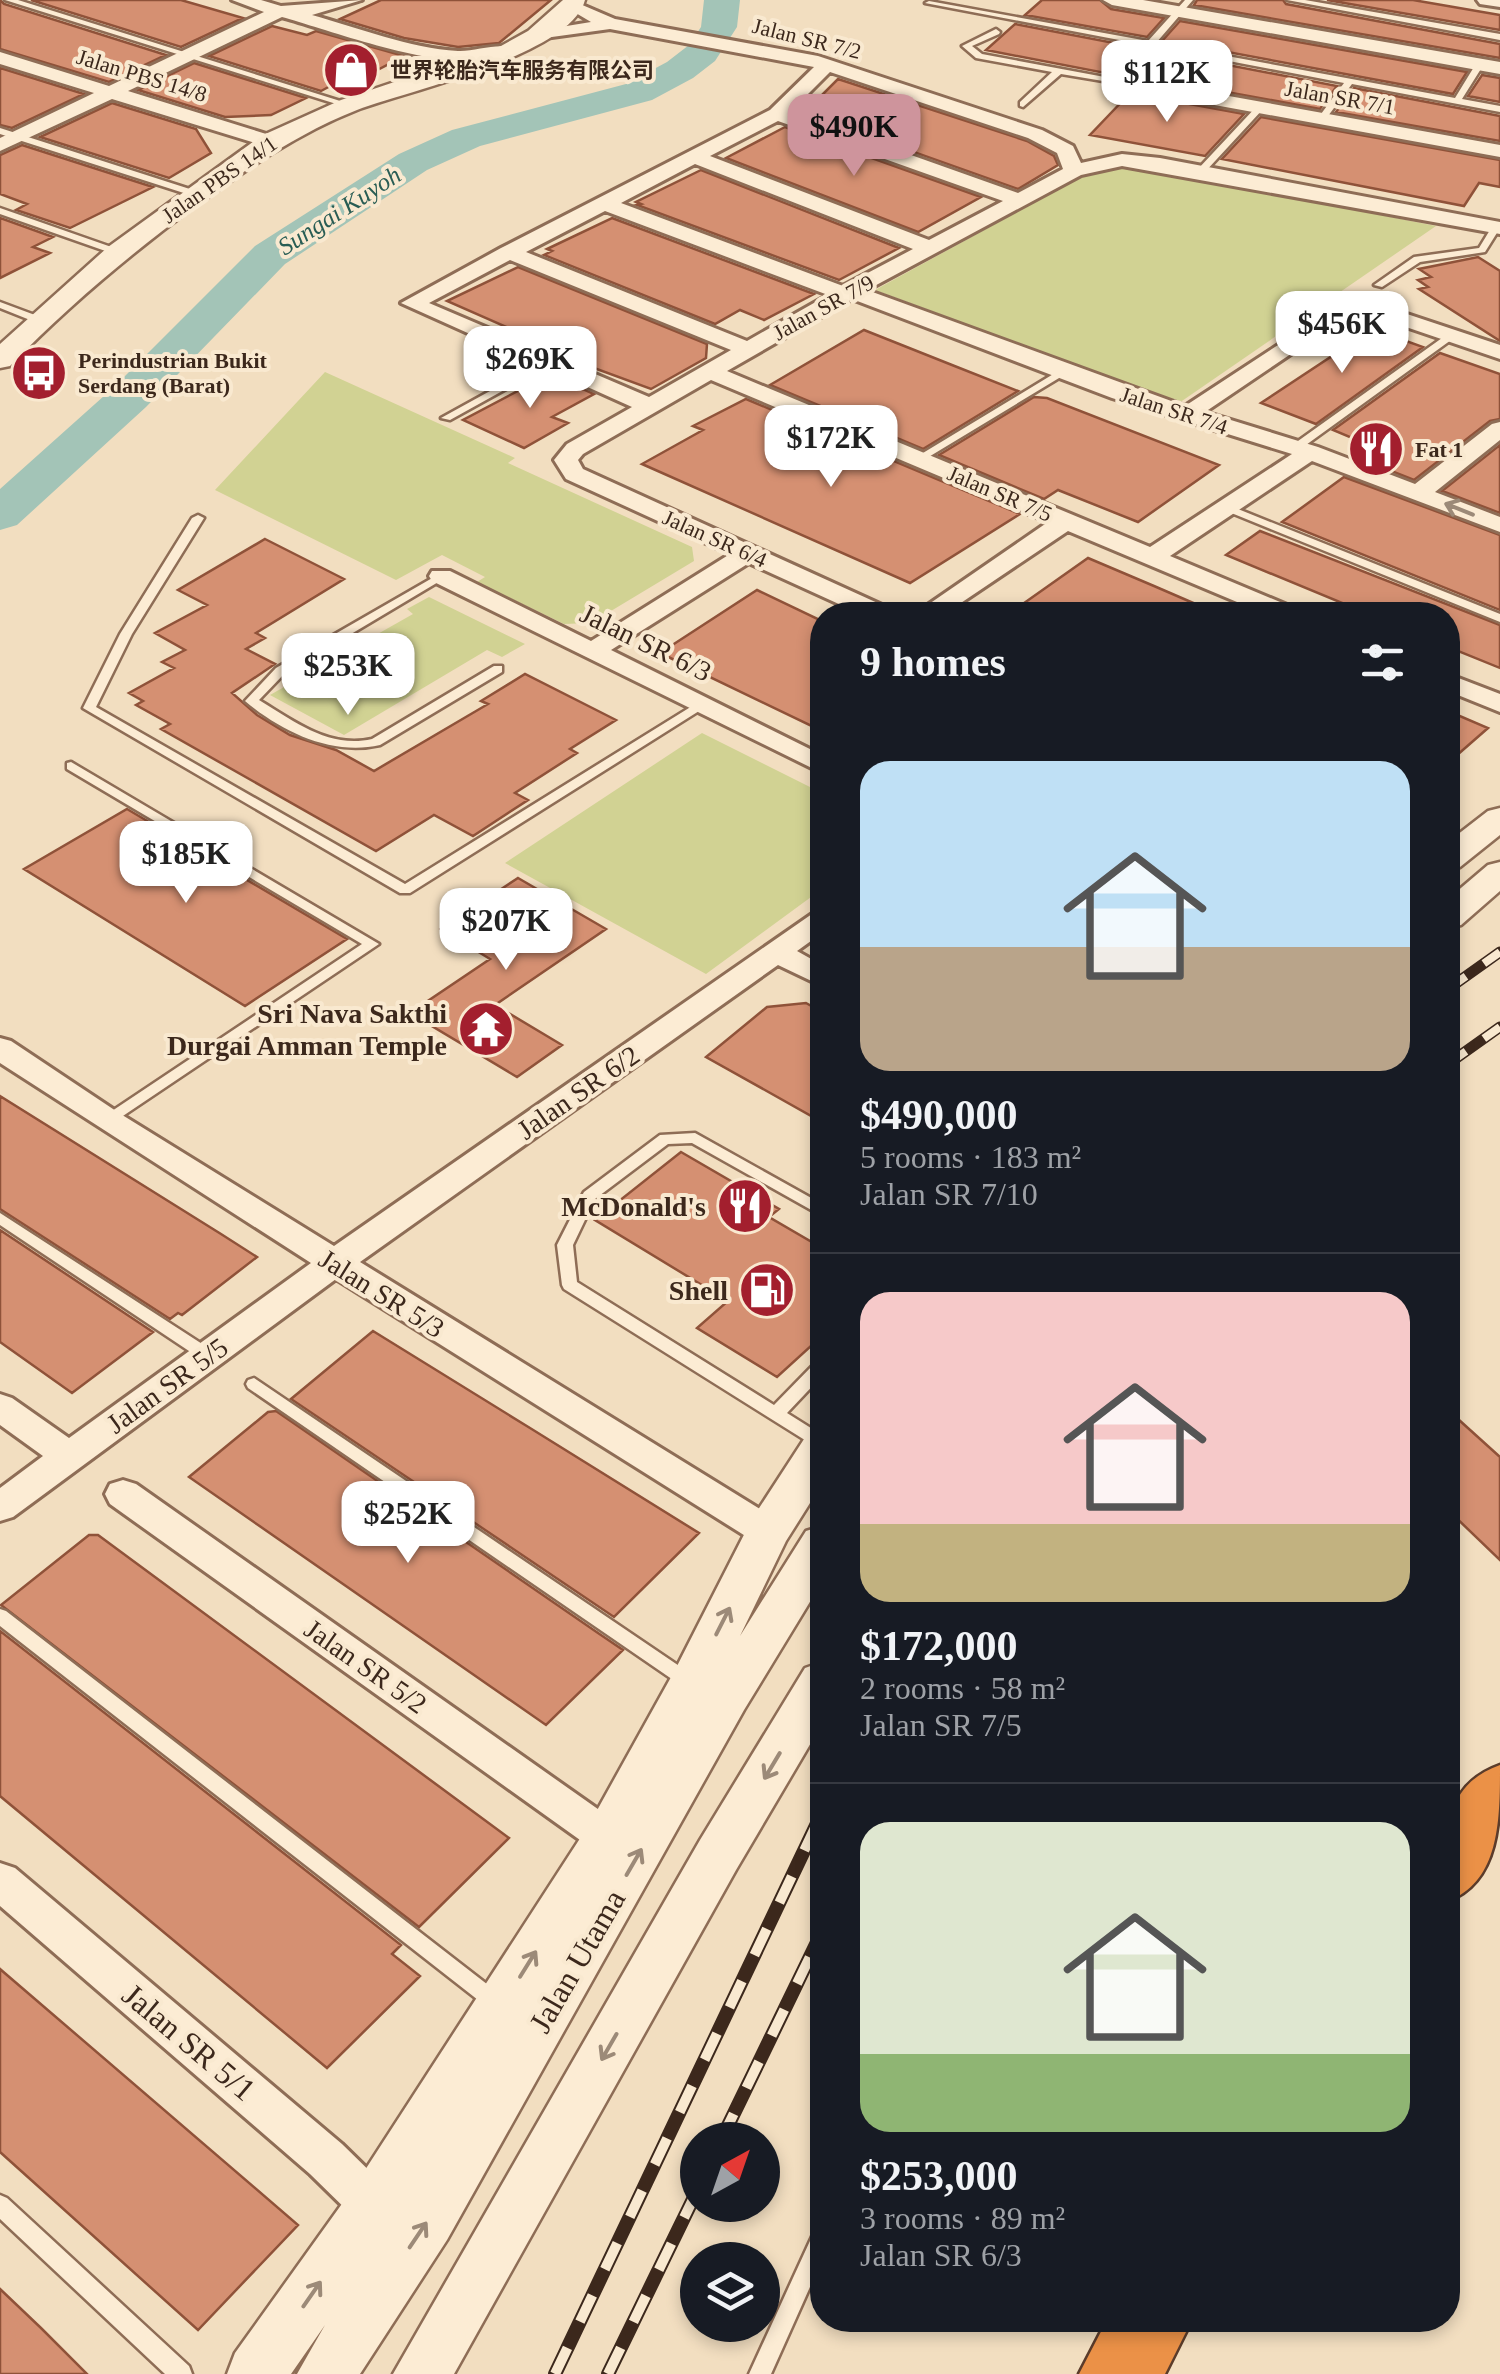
<!DOCTYPE html>
<html lang="en">
<head>
<meta charset="utf-8">
<style>
  :root { --surface:#171b24; --page:#20242c; --text:#f1f3f6; --muted:#9ea1a6; --line:#363941; --accent:#ce949c }
  body { margin:0; font-family:"Times New Roman","Noto Sans SC",serif; background:var(--page); color:var(--text); height:100vh; display:flex; flex-direction:column; font-size:38px; white-space:nowrap }
  * { box-sizing:border-box; margin:0 }
  p { font-size:32px; color:var(--muted) }
  .icon { flex:none; width:55px; height:55px; fill:none; stroke:currentColor; stroke-width:2; stroke-linecap:round; stroke-linejoin:round }
  .map { position:relative; flex:1; overflow:hidden }
  .side { position:absolute; left:810px; top:602px; width:650px; height:1730px; display:flex; flex-direction:column; background:var(--surface); border-radius:40px; box-shadow:0 5px 15px #0003 }
  .side>* { flex:none }
  .needle { width:65px; rotate:40deg }
  .controls { position:absolute; left:680px; top:2122px; display:grid; gap:20px }
  .controls a { display:grid; place-items:center; width:100px; height:100px; border-radius:50%; background:var(--surface); box-shadow:0 5px 15px #0003; font-size:50px }
  .price { position:absolute; translate:-50% -85px; padding:0 22px; border-radius:20px; background:#fff; color:#222; font-size:32px; line-height:65px; filter:drop-shadow(0 2px 5px #0008) }
  .price::after { content:''; position:absolute; left:50%; top:60px; width:30px; height:22px; margin-left:-15px; background:inherit; clip-path:polygon(0 0,100% 0,50% 100%) }
  .price.selected { background:var(--accent); color:#111 }
  ul { padding:0; list-style:none }
  li { display:grid; align-content:center; gap:20px; height:530px; padding:0 50px }
  li+li { border-top:2px solid var(--line) }
  li span { display:grid; place-items:center; height:310px; border-radius:30px; color:#555 }
  li>.icon { margin-inline-start:auto }
  span .icon { width:180px; height:180px; fill:#fffc; stroke-width:1 }
  li b { font-size:42px }
  h2 { display:flex; justify-content:space-between; align-items:center; height:120px; padding:0 50px; font-size:42px }
  .map>svg:first-child { display:block }
  .green { fill:#d1d293 }
  .lines { fill:none; stroke-linecap:round; stroke-linejoin:round }
  .river { fill:#a3c4b7; fill-rule:evenodd }
  .building { fill:#d59072; stroke:#8f5239; stroke-width:2.5 }
  .service-casing { stroke:#8e6d56; stroke-width:5 }
  .minor-casing { stroke:#8e6d56; stroke-width:6 }
  .tertiary-casing { stroke:#8e6d56; stroke-width:5 }
  .motorway-casing { stroke:#5b3c2b; stroke-width:5 }
  .service { fill:#fcecd4; fill-rule:evenodd }
  .minor { fill:#fcecd4; fill-rule:evenodd }
  .tertiary { fill:#fcecd4; fill-rule:evenodd }
  .motorway { fill:#eb9147; fill-rule:evenodd }
  .rail-far1-casing { stroke:#3c281c; stroke-width:11 }
  .rail-casing { stroke:#3c281c; stroke-width:14 }
  .rail-far1 { stroke:#f9e9d0; stroke-width:8; stroke-dasharray:22; stroke-linecap:butt }
  .rail { stroke:#f9e9d0; stroke-width:10; stroke-dasharray:29; stroke-linecap:butt }
  .oneway { stroke:#9c8a78 }
  .labels { text-anchor:middle; stroke-width:8; stroke-linejoin:round; paint-order:stroke }
  .far-street-label { font-size:22px; fill:#3c281c; stroke:#f9e9d0 }
  .far-poi-label { font-size:22px; font-weight:bold; fill:#3c281c; stroke:#f9e9d0; text-anchor:start }
  .far-water-label { font-size:25px; font-style:italic; fill:#295d54; stroke:#f9e9d0 }
  .street-label { font-size:28px; fill:#3c281c; stroke:#f9e9d0 }
  .poi-label { font-size:28px; font-weight:bold; fill:#3c281c; stroke:#f9e9d0; text-anchor:end }
  .near-street-label { font-size:32px; fill:#3c281c; stroke:#f9e9d0 }
</style>
</head>
<body>
<div class="map">
<svg width="1500" height="2374" viewBox="0 0 1500 2374">
  <rect width="100%" height="100%" fill="#f2dec0"/>
  <!-- green -->
  <path class="green" d="M1129,165L1436,226L1179,403L875,290L1090,172Z
    M325,372L515,458L508,463L692,547L694,561L591,623L564,624L477,582L485,577L442,555L396,580L215,490Z
    M429,597L525,644L502,657L487,650L344,735L270,695L413,614L407,609Z
    M702,733L822,793V889L706,974L505,863Z"/>
  <g class="lines">
    <!-- river -->
    <path class="river" d="M704,0H740L737,27L715,61L693,78L652,100L480,146L427,170L285,264L146,407L17,525L0,530V489L114,387L255,246L399,154L452,130L626,84L667,62L689,45L701,27Z"/>
  </g>
  <!-- building -->
  <path class="building" d="M0,0L4,4L166,55L109,82L0,49Z
    M31,0H181L243,18L181,47Z
    M381,0H551L499,43L458,47L404,38L340,19Z
    M1042,0H1100L1111,9L1164,18L1147,37L1025,15Z
    M1197,0H1283L1286,4L1500,44V58L1194,5Z
    M1327,0H1413L1500,15V30Z
    M1180,21L1467,72L1453,94L1163,40Z
    M1015,24L1135,47L1105,73L986,50Z
    M272,26L307,35L316,31L404,56L345,87L334,84L321,91L209,56Z
    M1150,50L1337,86L1320,109L1128,74Z
    M194,63L306,98L271,115L225,117L138,90Z
    M0,68L84,94L12,128L0,125Z
    M1482,75L1500,78V102L1468,96Z
    M838,79L1027,141L1054,156L1058,165L1018,189L804,113Z
    M1354,88L1500,116V141L1336,112Z
    M1130,93L1244,114L1205,156L1090,135Z
    M112,103L196,129L211,153L169,178L40,137Z
    M1261,117L1500,160V187L1479,183L1464,206L1222,159Z
    M785,127L981,197L918,232L726,158Z
    M22,145L153,187L70,228L16,210L27,204L0,194V155Z
    M701,170L899,248L839,280L637,205L641,204L636,202Z
    M0,218L53,237L33,247L50,253L0,278Z
    M612,218L814,294L764,320L740,310L715,324L544,255L552,251L547,249Z
    M1478,257L1500,271V341L1419,289L1428,287L1418,280L1431,277L1419,269Z
    M518,267L707,344L706,358L651,389L575,361L579,359L447,301Z
    M1373,329L1423,347L1316,424L1261,403Z
    M864,330L952,365L1018,391L923,449L770,385Z
    M1440,353L1500,374V419L1490,421L1414,480L1366,461L1381,450L1333,430Z
    M550,374L594,394L552,417L568,423L524,448L463,420Z
    M1034,397L1047,398L1219,465L1138,522L1058,490L1044,499L939,455Z
    M746,399L1020,514L910,583L642,464L703,430L693,426Z
    M1500,445V513L1442,491Z
    M1344,477L1500,535V610L1282,522Z
    M1260,531L1500,625V668L1448,647V615H1371L1226,555Z
    M265,539L344,579L256,633L265,638L246,649L275,664L232,693L257,715L290,735L336,750L374,771L488,704L481,701L525,674L616,720L570,749L577,753L515,793L528,800L473,836L434,815L376,851L161,729L170,724L136,705L143,701L129,693L174,668L162,662L185,650L155,633L207,605L178,590Z
    M1088,558L1154,586L1221,615H1007Z
    M757,590L822,621V731L660,653Z
    M1448,711L1488,728L1448,763Z
    M127,809L347,939L245,1006L24,869Z
    M518,878L606,929L495,1005L562,1045L517,1077L410,1013L490,959L441,929Z
    M806,1003L822,1012V1122L706,1057L767,1007Z
    M0,1096L221,1234L257,1257L182,1315L178,1313L170,1319L0,1209Z
    M681,1152L779,1209L769,1217L822,1248V1336L777,1377L697,1328L728,1301L595,1220Z
    M0,1230L153,1332L72,1393L0,1342Z
    M373,1331L530,1428L699,1533L614,1617L291,1399Z
    M1448,1410L1500,1457V1560L1448,1510Z
    M276,1411L598,1633L623,1650L546,1725L189,1477L268,1412Z
    M89,1535H98L509,1838L419,1927L1,1605Z
    M0,1631L401,1945L392,1954L420,1976L327,2068L0,1796Z
    M0,1969L298,2225L198,2330L0,2152Z
    M0,2289L41,2328L87,2374H0Z"/>
  <g class="lines">
    <!-- service casing -->
    <g class="service-casing">
      <path id="service" d="M5,0H18L353,105L346,107Z
        M1185,0H1193L1156,43L1455,98L1477,62L1480,61L1484,64L1462,99L1500,106V112L1352,84L1325,120L1322,121L1318,118L1344,83L925,3L929,1L1148,41Z
        M1287,0H1305L1500,34V40Z
        M996,29L1000,32L999,34L972,46L982,54L1110,78L1139,48L1146,50L1115,83L1061,74L1023,107L1020,106V102L1052,72L976,58L962,46Z
        M1257,106L1264,108L1204,173H1198V169Z
        M0,128L196,191L198,193L190,195L0,134Z
        M0,208L120,250L122,252L114,254L0,214Z
        M1496,224L1500,228L1485,252L1420,262L1382,287L1374,285L1414,257L1479,248L1493,225Z
        M0,302L43,318L44,320L35,322L0,308Z
        M1449,333L1458,335L1299,450H1291V446Z
        M546,360L555,362L450,420L441,418Z
        M1060,370L1069,372L922,461L913,459Z
        M1228,505L1500,614V622L1224,510L1222,508Z
        M198,515L204,518L132,634L96,707L405,884L697,703H705L707,706L410,893H400L83,708L120,634L192,518Z
        M441,573L445,574V578L284,674L259,700C294,721 329,749 372,739L494,666H502V672L380,745C332,756 282,732 245,701L276,668Z
        M71,762L379,944L108,1126L103,1125L101,1121L103,1117L362,944L67,769V763Z
        M695,1133L822,1204V1216L692,1143L668,1144L595,1199L573,1245L577,1282L774,1405L816,1362L822,1360V1376L787,1413L822,1435V1449L816,1447L564,1289L562,1285L557,1245L584,1192L660,1135Z
        M0,1213L213,1351L215,1355L213,1359H201L0,1225Z
        M254,1378L694,1676L697,1681L694,1686L688,1688L682,1686L248,1388L246,1384L248,1380Z
        M0,1609L6,1611L501,1995L504,2001L501,2007L494,2010L487,2007L0,1626Z
        M0,2195L7,2198L189,2366L192,2374H165L0,2219Z
        M822,2227V2260L771,2374H749L815,2230Z"/>
    </g>
    <!-- minor casing -->
    <g class="minor-casing">
      <path id="minor" d="M232,0H261L281,6L362,0L312,15C359,28 409,48 458,51C476,52 504,40 518,51C476,85 333,31 282,17L128,91L276,137V145H262L112,99L0,151V138L94,93L0,64V52L109,86L264,12Z
        M1103,0H1143L1500,62V74L1112,5Z
        M1477,0H1500V7L1480,4Z
        M573,1L615,19L818,56L1042,130L1073,146L1081,163L1122,154L1160,158L1500,222V234L1122,166L1081,175L867,290L1185,406L1353,296L1500,345V359L1356,310L1205,412L1318,447L1415,484L1492,424L1500,422V440L1435,492L1500,517V532L1312,461L1170,556L1299,610L1303,615H1268L1068,531L943,615H913L1048,522L711,380L583,454L578,460L583,469L893,610L897,615H863L749,563L611,650L822,755V773L432,581L429,576L432,571H450L591,641L730,554L566,479L554,460L567,444L632,407L401,303L501,248L770,110L814,67L610,29L530,40V32L591,22L564,6ZM830,72L1028,138L1057,153L1063,169L1018,193L790,112ZM778,121L1003,201L929,240L710,156ZM695,164L913,249L843,286L621,203ZM605,211L828,295L747,341L526,252ZM510,260L731,350L649,397L429,303ZM852,299L1112,398L1292,454L1150,547L727,371Z
        M1112,75L1500,145V157L1105,85V77Z
        M1448,674L1500,694V712L1448,691Z
        M822,911V933L797,951L822,965V986L778,965L360,1262L781,1522L786,1532L781,1542L768,1546L755,1542L336,1279L13,1517L0,1521V1488L43,1456L0,1425V1394L12,1398L69,1438L311,1263L0,1063V1038L11,1041L119,1113L334,1246L812,914Z
        M123,1480L136,1484L622,1826L628,1838L622,1850L608,1856L594,1850L110,1504L105,1494L110,1484Z
        M0,1863L15,1868L342,2144L390,2191L397,2206L390,2221L374,2228L358,2221L310,2174L0,1906Z"/>
    </g>
    <!-- tertiary casing -->
    <g class="tertiary-casing">
      <path id="tertiary" d="M563,0H585C571,55 406,91 357,110C296,134 247,169 194,207C128,256 67,307 10,366L0,368V344L108,247L261,136L341,100L501,46L528,31Z
        M1500,808V835L1460,867L1448,870V842L1488,811Z
        M1500,862V891L1461,925L1448,928V899L1488,865Z
        M822,1431V1484L786,1541L740,1636L806,1531L822,1526V1582L744,1710L447,2240L360,2374H297L325,2325L291,2374H227L235,2353L354,2187L590,1823L675,1670L752,1519L806,1436Z
        M822,1662V1724L736,1870L454,2374H393L700,1840L805,1668Z"/>
    </g>
    <!-- motorway casing -->
    <g class="motorway-casing">
      <path id="motorway" d="M1500,1765C1500,1820 1500,1881 1448,1901C1448,1845 1436,1788 1500,1765Z
        M1107,2320H1192L1165,2374H1079Z"/>
    </g>
    <!-- service -->
    <use href="#service" class="service"/>
    <!-- minor -->
    <use href="#minor" class="minor"/>
    <!-- tertiary -->
    <use href="#tertiary" class="tertiary"/>
    <!-- motorway -->
    <use href="#motorway" class="motorway"/>
    <!-- rail-far1 casing -->
    <g class="rail-far1-casing">
      <path id="rail-far1" d="M1448,989L1500,952
        M1448,1064L1500,1027"/>
    </g>
    <!-- rail casing -->
    <g class="rail-casing">
      <path id="rail" d="M721,2140L822,1932
        M555,2374L822,1813
        M608,2374L698,2189"/>
    </g>
    <!-- rail-far1 -->
    <use href="#rail-far1" class="rail-far1"/>
    <!-- rail -->
    <use href="#rail" class="rail"/>
  </g>
  <!-- one-way arrows -->
  <defs><path id="oneway-shaft" d="M-6 0H5M1.5-3L5.5 0L1.5 3" fill="none" stroke-width="1.6" stroke-linecap="round" stroke-linejoin="round" transform="scale(2.5)"/></defs>
  <g class="oneway">
    <use href="#oneway-shaft" transform="translate(1459 509) rotate(-158)"/>
    <use href="#oneway-shaft" transform="translate(723 1621) rotate(-63)"/>
    <use href="#oneway-shaft" transform="translate(772 1766) rotate(121)"/>
    <use href="#oneway-shaft" transform="translate(634 1862) rotate(-60)"/>
    <use href="#oneway-shaft" transform="translate(528 1964) rotate(-58)"/>
    <use href="#oneway-shaft" transform="translate(609 2047) rotate(120)"/>
    <use href="#oneway-shaft" transform="translate(418 2235) rotate(-56)"/>
    <use href="#oneway-shaft" transform="translate(312 2294) rotate(-55)"/>
  </g>
  <!-- icons -->
  <defs>
    <g id="shop-disc" transform="scale(2.875)"><circle r="9.5" fill="#a31f2e" stroke="#f9e9d0"/><path d="M-5-2.5h2.3a2.7 3.5 0 0 1 5.4 0H5L5.5 6h-11ZM-1.5-2.5h3a1.5 2.3 0 0 0-3 0Z" fill="#fff"/></g>
    <g id="bus-disc" transform="scale(2.875)"><circle r="9.5" fill="#a31f2e" stroke="#f9e9d0"/><path d="M-5-6H5V4H4V6H2V4H-2V6H-4V4H-5ZM-3.5-4V0h7V-4ZM-3.5 1.2v1.5H-2V1.2ZM2 1.2v1.5H3.5V1.2Z" fill="#fff"/></g>
    <g id="restaurant-disc" transform="scale(2.875)"><circle r="9.5" fill="#a31f2e" stroke="#f9e9d0"/><path d="M-5-6h1v4h1v-4h1v4h1v-4h1v5L-1.5 .5V6h-2V.5L-5-1ZM5-6V6H3V1.5H1.5Q1.5-4 5-6Z" fill="#fff"/></g>
    <g id="temple-disc" transform="scale(2.875)"><circle r="9.5" fill="#a31f2e" stroke="#f9e9d0"/><path d="M0-6L5-2H3V0L6.5 2.5H4V6H1.5V3h-3V6H-4V2.5H-6.5L-3 0V-2H-5Z" fill="#fff"/></g>
    <g id="fuel-disc" transform="scale(2.875)"><circle r="9.5" fill="#a31f2e" stroke="#f9e9d0"/><path d="M-5.5-6h7V0h2V4h1.3V-2.5L3-4.5l.8-.8L6-3V5H2.5V1h-1V6h-7ZM-4.2-4.7v3.2H.2V-4.7Z" fill="#fff"/></g>
  </defs>
  <g fill-rule="evenodd">
    <use href="#shop-disc" x="351" y="70"/>
    <use href="#bus-disc" x="39" y="373"/>
    <use href="#restaurant-disc" x="1376" y="449"/>
    <use href="#temple-disc" x="486" y="1029"/>
    <use href="#restaurant-disc" x="745" y="1206"/>
    <use href="#fuel-disc" x="767" y="1290"/>
  </g>
  <g class="labels">
    <!-- far-street labels -->
    <g class="far-street-label">
      <text transform="translate(807 38) rotate(14)" y="8">Jalan SR 7/2</text>
      <text transform="translate(142 75) rotate(17)" y="8">Jalan PBS 14/8</text>
      <text transform="translate(1340 97) rotate(10)" y="8">Jalan SR 7/1</text>
      <text transform="translate(219 179) rotate(-35)" y="8">Jalan PBS 14/1</text>
      <text transform="translate(823 307) rotate(-29)" y="8">Jalan SR 7/9</text>
      <text transform="translate(1174 410) rotate(18)" y="8">Jalan SR 7/4</text>
      <text transform="translate(1000 493) rotate(23)" y="8">Jalan SR 7/5</text>
      <text transform="translate(715 538) rotate(24)" y="8">Jalan SR 6/4</text>
    </g>
    <!-- far-poi labels -->
    <g class="far-poi-label">
      <text x="390" y="78">世界轮胎汽车服务有限公司</text>
      <text x="78" y="368">Perindustrian Bukit<tspan x="78" dy="25">Serdang (Barat)</tspan></text>
      <text x="1415" y="457">Fat 1</text>
    </g>
    <!-- far-water labels -->
    <g class="far-water-label">
      <text transform="translate(339 210) rotate(-33)" y="9">Sungai Kuyoh</text>
    </g>
    <!-- street labels -->
    <g class="street-label">
      <text transform="translate(646 642) rotate(26)" y="10">Jalan SR 6/3</text>
      <text transform="translate(578 1092) rotate(-35)" y="10">Jalan SR 6/2</text>
      <text transform="translate(382 1293) rotate(32)" y="10">Jalan SR 5/3</text>
      <text transform="translate(167 1385) rotate(-36)" y="10">Jalan SR 5/5</text>
      <text transform="translate(366 1666) rotate(35)" y="10">Jalan SR 5/2</text>
    </g>
    <!-- poi labels -->
    <g class="poi-label">
      <text x="447" y="1023">Sri Nava Sakthi<tspan x="447" dy="32">Durgai Amman Temple</tspan></text>
      <text x="706" y="1216">McDonald's</text>
      <text x="728" y="1300">Shell</text>
    </g>
    <!-- near-street labels -->
    <g class="near-street-label">
      <text transform="translate(577 1961) rotate(-60)" y="11">Jalan Utama</text>
      <text transform="translate(189 2042) rotate(40)" y="11">Jalan SR 5/1</text>
    </g>
  </g>
</svg>
<div class="controls">
<a><svg class="needle" viewBox="-14 -14 28 28"><path d="M0-13l5 13h-10z" fill="#e53935"/><path d="M0 13l5-13h-10z" fill="#9ea1a6"/></svg></a>
<a><svg class="icon" aria-label="layers" viewBox="0 0 24 24"><path d="M12 4l9 5-9 5-9-5zM3 14l9 5 9-5"/></svg></a>
</div>
<b class="price" style="left:1167px;top:125px">$112K</b>
<b class="price selected" style="left:854px;top:179px">$490K</b>
<b class="price" style="left:1342px;top:376px">$456K</b>
<b class="price" style="left:530px;top:411px">$269K</b>
<b class="price" style="left:831px;top:490px">$172K</b>
<b class="price" style="left:348px;top:718px">$253K</b>
<b class="price" style="left:186px;top:906px">$185K</b>
<b class="price" style="left:506px;top:973px">$207K</b>
<b class="price" style="left:408px;top:1566px">$252K</b>
<section class="side">
<h2>9 homes<svg class="icon" aria-label="filters" viewBox="0 0 24 24"><path d="M4 7h16M4 17h16"/><circle cx="9" cy="7" r="2"/><circle cx="15" cy="17" r="2"/></svg></h2>
<ul>
<li><span style="background:linear-gradient(#bfe0f5 60%,#b9a48a 0)"><svg class="icon" aria-label="home" viewBox="0 0 24 24"><path d="M3 11l9-7 9 7M6 9v11h12V9"/></svg></span><div><b>$490,000</b><p>5 rooms · 183 m²</p><p>Jalan SR 7/10</p></div></li>
<li><span style="background:linear-gradient(#f6c9c9 75%,#c2b280 0)"><svg class="icon" aria-label="home" viewBox="0 0 24 24"><path d="M3 11l9-7 9 7M6 9v11h12V9"/></svg></span><div><b>$172,000</b><p>2 rooms · 58 m²</p><p>Jalan SR 7/5</p></div></li>
<li><span style="background:linear-gradient(#dfe7d0 75%,#8fb573 0)"><svg class="icon" aria-label="home" viewBox="0 0 24 24"><path d="M3 11l9-7 9 7M6 9v11h12V9"/></svg></span><div><b>$253,000</b><p>3 rooms · 89 m²</p><p>Jalan SR 6/3</p></div></li>
</ul>
</section>
</div>
</body>
</html>
